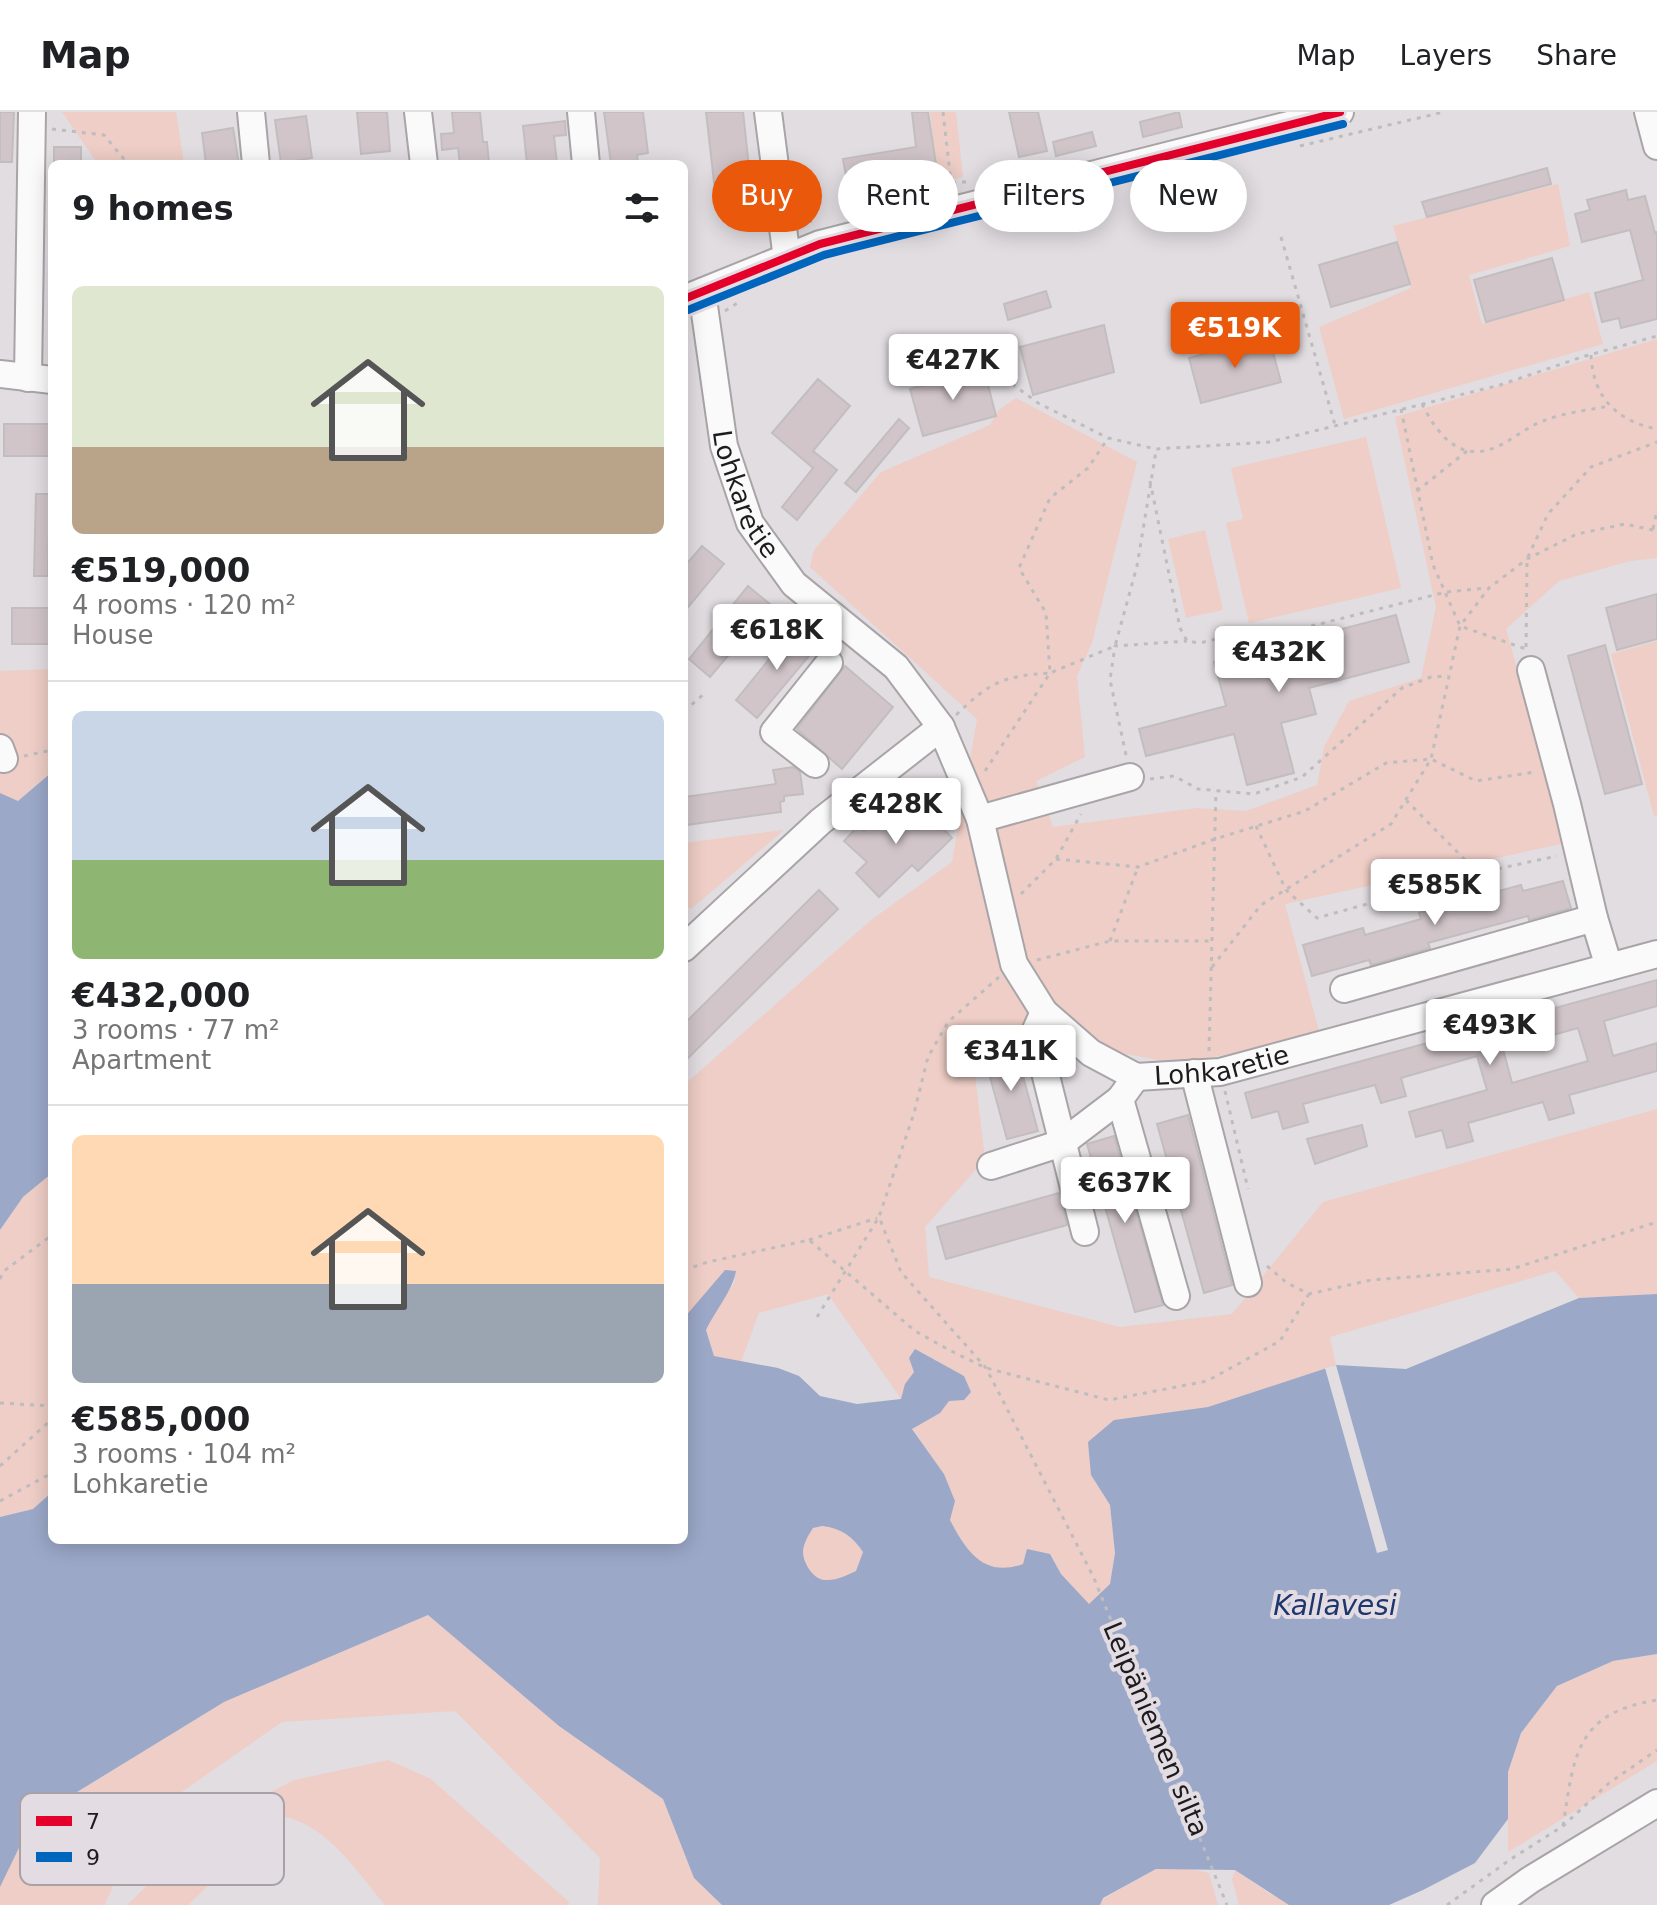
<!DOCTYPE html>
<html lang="en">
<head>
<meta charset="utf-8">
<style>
  :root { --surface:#fff; --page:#f6f6f6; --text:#202124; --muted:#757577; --line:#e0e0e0; --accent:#ea580c }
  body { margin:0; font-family:"DejaVu Sans",sans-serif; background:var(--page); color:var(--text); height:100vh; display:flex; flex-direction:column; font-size:30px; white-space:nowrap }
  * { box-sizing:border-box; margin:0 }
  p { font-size:26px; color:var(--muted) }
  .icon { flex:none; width:44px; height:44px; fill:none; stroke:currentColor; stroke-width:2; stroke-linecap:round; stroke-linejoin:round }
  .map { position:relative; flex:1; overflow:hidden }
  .panel { position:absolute; left:48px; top:48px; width:640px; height:1384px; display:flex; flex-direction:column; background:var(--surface); border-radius:12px; box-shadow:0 4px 20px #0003 }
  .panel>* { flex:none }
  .hud { position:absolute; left:712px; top:48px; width:760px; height:72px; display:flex; gap:16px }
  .price { position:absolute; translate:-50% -68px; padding:0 18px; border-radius:8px; background:#fff; color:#222; font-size:26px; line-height:52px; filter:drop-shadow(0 2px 4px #0008) }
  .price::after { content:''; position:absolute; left:50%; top:48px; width:24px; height:18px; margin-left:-12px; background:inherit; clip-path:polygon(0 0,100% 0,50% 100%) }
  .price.current { background:var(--accent); color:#fff }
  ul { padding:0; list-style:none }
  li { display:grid; align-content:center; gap:16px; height:424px; padding:0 24px }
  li+li { border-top:2px solid var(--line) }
  li span { display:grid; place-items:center; height:248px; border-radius:12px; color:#555 }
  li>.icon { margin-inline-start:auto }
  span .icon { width:144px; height:144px; fill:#fffc; stroke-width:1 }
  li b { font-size:34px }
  h2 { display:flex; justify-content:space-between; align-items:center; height:96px; padding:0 24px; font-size:34px }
  .tag { padding:0 28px; border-radius:36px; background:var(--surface); box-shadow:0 4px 20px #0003; font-size:28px; line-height:72px }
  .tag.current { background:var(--accent); color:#fff }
  header { display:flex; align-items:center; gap:48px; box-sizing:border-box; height:112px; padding:0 40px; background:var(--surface); border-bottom:2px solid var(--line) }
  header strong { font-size:38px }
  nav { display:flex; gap:44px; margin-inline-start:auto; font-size:28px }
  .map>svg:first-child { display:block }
  .green { fill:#eecec6 }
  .water { fill:#9ba8c8; fill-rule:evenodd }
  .pier { fill:#e2dde1 }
  .building { fill:#d1c5c9; stroke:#c2bec0; stroke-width:2; fill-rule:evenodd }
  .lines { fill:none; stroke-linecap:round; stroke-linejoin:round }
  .minor-casing { stroke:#a8a4a7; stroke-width:30 }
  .path { stroke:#bebdbe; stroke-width:3; stroke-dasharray:4 6; stroke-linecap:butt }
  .minor { stroke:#fbfafa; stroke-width:26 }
  .bus-1-casing { stroke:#e3dce2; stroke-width:14 }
  .bus-2-casing { stroke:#e3dce2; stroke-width:14 }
  .bus-1 { stroke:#e4002b; stroke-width:8 }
  .bus-2 { stroke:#0065bd; stroke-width:8 }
  .labels { text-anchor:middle; stroke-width:8; stroke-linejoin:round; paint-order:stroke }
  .street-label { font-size:26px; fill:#1d1b1d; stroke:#e3dce2 }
  .water-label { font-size:28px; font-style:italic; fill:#1e366d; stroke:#e3dce2 }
  .key { fill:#e3dce2; stroke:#a8a2a7; stroke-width:2 }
  .key-label { font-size:22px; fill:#1d1b1d }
</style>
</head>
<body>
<header>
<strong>Map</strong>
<nav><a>Map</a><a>Layers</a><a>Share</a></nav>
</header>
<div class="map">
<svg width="1657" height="1793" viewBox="0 0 1657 1793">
  <rect width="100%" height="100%" fill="#e2dde1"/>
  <!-- green -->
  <path class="green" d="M62,0H176L184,52H98Z
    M930,0H956L963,65L938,71Z
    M1558,72L1570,134L1469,163L1482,212L1589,180L1603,232L1344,307L1319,215L1411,176L1393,114Z
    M1657,227V446L1630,449L1559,469L1506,517L1566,731L1285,792L1320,923L1180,952L1014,921L971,930L985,1047L925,1115L929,1165L1120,1215L1232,1202L1323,1090L1657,997V1182L1579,1186L1555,1159L1330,1225L1336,1253L1208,1295L1114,1308L1091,1363L1110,1393L1115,1441L1110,1472L1089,1493L1061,1462L1050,1442C1037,1446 1022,1455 1009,1457C979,1461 961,1430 950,1408L955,1389L944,1362L912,1316L940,1301L964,1264L947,1257L934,1247C917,1258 906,1267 901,1287L828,1182L759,1201L741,1250L714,1244L706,1218L718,1193L734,1172L736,1159L706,1182L684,1206V973L871,808L952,750L977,607L810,455L814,438L881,360L990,313L999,298L1016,286L1137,350L1092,531L1077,564L1085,645L1036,669L1053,715L1197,696L1246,699L1317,673L1324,635L1349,589L1421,566L1436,495L1395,305Z
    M1366,325L1401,476L1249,511L1226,411L1243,407L1231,356Z
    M1205,418L1223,498L1186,506L1168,427Z
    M1657,529V703L1654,704L1611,542Z
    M52,557V660L18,689L0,681V559Z
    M784,718L691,797L684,793V731Z
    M52,1061V1380L33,1397L0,1405V1118L23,1085Z
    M822,1414C841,1416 852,1424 863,1440L856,1459C847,1463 836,1469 825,1468C814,1468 803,1451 803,1440C803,1432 809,1422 813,1416Z
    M428,1503L559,1614L663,1687L694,1766L722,1793H598L600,1746L455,1599L282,1610L140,1709L105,1793H0V1775L33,1707L224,1590Z
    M1657,1542V1649L1508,1740V1660L1521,1621L1557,1574L1613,1549Z
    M388,1648L431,1667L569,1790V1793H385C357,1760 330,1716 286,1705L261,1724L188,1793H127L200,1722L269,1681L294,1668Z
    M1156,1757H1190L1209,1761L1218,1793H1100L1103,1787Z
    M1235,1758L1270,1782L1288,1790L1289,1793H1239L1232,1767Z"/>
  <!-- water -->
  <path class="water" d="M52,660V1061L23,1085L0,1118V681L18,689Z
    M725,1158L736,1159C733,1178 715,1199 706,1218L714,1244L778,1256L799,1264L820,1284L857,1292L901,1287L905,1272L914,1260L909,1246L915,1237L964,1264L971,1280L964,1288L949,1289L940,1301L912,1317L944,1362L955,1389L950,1408C966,1439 984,1466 1023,1452L1027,1437L1050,1442L1061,1462L1089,1492L1110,1472L1115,1441L1110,1393L1091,1363L1088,1330L1114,1308L1208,1295L1336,1253L1406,1257L1579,1186L1657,1182V1542L1613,1549L1557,1574L1521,1621L1508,1660V1707L1475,1751L1423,1778L1389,1793H1289L1235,1758L1156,1757L1103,1786L1100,1793H722L694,1766L663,1687L559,1614L428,1503L224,1590L33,1707L0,1775V1405L33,1397L52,1380V1428H684V1206ZM822,1414C841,1416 852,1424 863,1440L856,1459C847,1463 836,1469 825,1468C814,1468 803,1451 803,1440C803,1432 809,1422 813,1416Z"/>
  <!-- pier -->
  <path class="pier" d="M1336,1253L1388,1438L1377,1441L1325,1256Z"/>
  <!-- building -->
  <path class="building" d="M0,0H14L12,50H0Z
    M357,0H387L390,39L361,42Z
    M452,0H480L483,30H487L489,52H460L458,36L442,38L441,22L454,21Z
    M604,0H643L648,41L637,43L638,52H611Z
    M706,0H743L753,92L717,96Z
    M912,0H928L939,72L850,87L843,47L916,35Z
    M1009,0H1038L1047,39L1019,45Z
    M1179,0L1182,15L1143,25L1140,10Z
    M306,4L312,46L281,51L275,8Z
    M565,9L566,23L554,24L557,52H527L523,14Z
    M233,16L239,52H206L202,21Z
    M1092,20L1096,34L1056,44L1053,30Z
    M54,35H81V52H54Z
    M1547,56L1551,72L1427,105L1422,90Z
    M1626,78L1628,88L1645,84L1655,121L1657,120V207L1621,216L1619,206L1602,210L1595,181L1643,168L1630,118L1582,130L1575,102L1590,98L1587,88Z
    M1397,130L1410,172L1331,195L1319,153Z
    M1552,146L1564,188L1486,210L1474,168Z
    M1046,179L1051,195L1008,208L1004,192Z
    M1104,213L1114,260L1033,283L1020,235Z
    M1269,225L1281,270L1201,291L1189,246Z
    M984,257L996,304L923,324L910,277Z
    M818,267L850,294L813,339L837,358L797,408L782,395L813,356L772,321Z
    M899,307L909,316L856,380L845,371Z
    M4,312H51L52,344H4Z
    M36,382H50L48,464H34Z
    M702,434L724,452L684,500V455Z
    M748,474L771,493L710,565L689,547Z
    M1657,482V527L1617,538L1606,496Z
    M12,496H52V532H12Z
    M1396,503L1409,550L1309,576L1316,602L1281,611L1294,661L1247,673L1234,622L1146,644L1139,617L1226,594L1214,550Z
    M796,514L818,533L757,606L736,588Z
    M1605,533L1642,672L1605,682L1568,544Z
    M845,554L893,595L842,657L797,617Z
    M793,655L800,660L803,682L784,684V689L780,690L781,700L686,713L684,685L776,672L773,658Z
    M895,687L919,711L929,701L952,726L918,759L912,753L879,785L856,761L867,750L844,729L858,714L864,719Z
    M1563,769L1571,796L1529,808L1528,804L1428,831L1430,836L1371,853L1369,848L1312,864L1303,833L1363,816L1365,823L1421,807L1419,801L1521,773L1523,779Z
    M819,778L838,797L684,950V912Z
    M1657,868V894L1604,909L1613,944L1657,931V959L1569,983L1574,1001L1549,1008L1543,990L1468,1011L1473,1029L1447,1036L1442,1018L1416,1025L1409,1000L1487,978L1477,944L1401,966L1406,984L1381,991L1375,973L1303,992L1308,1010L1283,1017L1278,999L1252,1006L1245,981ZM1578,916L1588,949L1512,971L1503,937Z
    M1015,935L1038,1019L1007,1027L984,943Z
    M1188,1003L1232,1173L1204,1181L1157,1012Z
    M1362,1013L1367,1034L1315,1052L1307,1027Z
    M1114,1024L1163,1193L1135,1200L1087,1032Z
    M1059,1081L1067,1113L946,1147L937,1115Z"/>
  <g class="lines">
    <!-- minor casing -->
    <g class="minor-casing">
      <g id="minor">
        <path d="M251,0L256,52"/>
        <path d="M418,0L424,52"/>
        <path d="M581,0L586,52"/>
        <path d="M768,0L787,147"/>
        <path d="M1648,0L1657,34"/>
        <path id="s1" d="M702,180L724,334L750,411L794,472L896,555L941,615L980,707L1014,852L1044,900L1091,941L1136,965L1220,960L1657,842"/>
        <path d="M684,187L820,132L1340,0"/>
        <path d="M0,262L52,268"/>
        <path d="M28,266L32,0"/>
        <path d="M1531,558L1567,692L1594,806L1609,855"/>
        <path d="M0,636L4,647"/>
        <path d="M815,652L774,620L829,551"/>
        <path d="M980,707L1130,665"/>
        <path d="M684,836L821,709L941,615"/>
        <path d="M1344,877L1594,806"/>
        <path d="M1044,900L1035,920L1085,1120"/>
        <path d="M1194,961L1248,1171"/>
        <path d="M1136,965L1120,987L1176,1184"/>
        <path d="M991,1054L1062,1031L1120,987"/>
        <path d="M1495,1793L1530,1768L1657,1691"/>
      </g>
    </g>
    <!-- path -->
    <path class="path" d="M943,0L951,70
      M52,17L104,23L128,52
      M1300,34L1444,0
      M800,68L811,111
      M876,94C903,79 941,69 972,70
      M1281,125L1335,313
      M725,199L739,190
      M992,238L1007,268L1038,291L1108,326L1156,337L1270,330L1500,273L1582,245L1657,224
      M1591,243C1593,285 1616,309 1657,317
      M1422,292C1435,317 1454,347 1488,338C1507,333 1524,316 1543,309C1563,301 1588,298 1610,294
      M1401,297L1433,453L1460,514L1526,537
      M1150,369L1180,516L1187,529L1200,531L1257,517L1260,527L1446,480L1487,476
      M1417,379L1467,339
      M1653,417L1657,397
      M1231,522L1236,544
      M1526,535L1527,447L1548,402L1591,355L1657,330
      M684,599L704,582
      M956,603C990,570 1003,564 1050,561L1046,501L1019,456L1050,386L1088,356L1108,326
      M1126,643L1110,568L1115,534L1187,529
      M24,644L52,638
      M985,659L1050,561L1115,534L1137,454L1156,339
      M1150,667L1174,664L1198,677L1254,682L1302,665L1402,576L1431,565L1448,564
      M1406,688L1478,761
      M1256,714L1286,778L1317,806L1478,761L1557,744
      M1056,747L1138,755L1215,727L1305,699L1386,651L1431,647L1476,669L1535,660
      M1021,782L1056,747L1081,702
      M1110,829L1138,755
      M1037,848L1110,829H1212
      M1212,855L1261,793L1391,712L1431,647L1460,514L1489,476L1527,447L1577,422L1625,412L1657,419
      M999,865L948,910L928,945L914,1001L879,1105L901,1160L986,1256L1093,1464L1227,1793
      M1209,939L1216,679
      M1225,979L1248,1077
      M809,1128L877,1106
      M1267,1154L1287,1171L1309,1182L1371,1168L1512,1157L1657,1110
      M684,1158L708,1150L809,1128L915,1219L951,1239L986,1256L1109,1288L1207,1269L1280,1229L1309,1182
      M0,1167L4,1159L52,1123
      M817,1205L879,1105
      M0,1291L52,1294
      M0,1354L52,1307
      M0,1389L52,1361
      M1563,1714C1574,1644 1575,1601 1657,1588
      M1447,1793L1511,1747L1563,1714L1609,1671L1657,1638"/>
    <!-- minor -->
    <use href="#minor" class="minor"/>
    <!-- bus-1 casing -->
    <g class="bus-1-casing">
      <path id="bus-1" d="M684,187L820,132L1340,0"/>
    </g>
    <!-- bus-2 casing -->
    <g class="bus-2-casing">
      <path id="bus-2" d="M688,198L824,143L1343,12"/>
    </g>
    <!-- bus-1 -->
    <use href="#bus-1" class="bus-1"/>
    <!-- bus-2 -->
    <use href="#bus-2" class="bus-2"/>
  </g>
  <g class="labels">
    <!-- street labels -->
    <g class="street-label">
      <text dy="9" stroke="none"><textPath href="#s1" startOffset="208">Lohkaretie</textPath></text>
      <text dy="9" stroke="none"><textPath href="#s1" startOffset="1024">Lohkaretie</textPath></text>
      <text transform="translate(1156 1617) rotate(67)" y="9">Leipäniemen silta</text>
    </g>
    <!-- water labels -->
    <g class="water-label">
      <text x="1335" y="1503">Kallavesi</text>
    </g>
  </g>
  <!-- legend -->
  <rect x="20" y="1681" width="264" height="92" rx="12" class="key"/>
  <rect x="36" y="1704" width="36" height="10" fill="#e4002b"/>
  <rect x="36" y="1740" width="36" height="10" fill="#0065bd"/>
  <g class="key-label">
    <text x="86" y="1717">7</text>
    <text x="86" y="1753">9</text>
  </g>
</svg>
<b class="price current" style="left:1235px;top:258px">€519K</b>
<b class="price" style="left:953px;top:290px">€427K</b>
<b class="price" style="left:777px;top:560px">€618K</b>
<b class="price" style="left:1279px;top:582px">€432K</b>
<b class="price" style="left:896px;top:734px">€428K</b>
<b class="price" style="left:1435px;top:815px">€585K</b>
<b class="price" style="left:1490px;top:955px">€493K</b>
<b class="price" style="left:1011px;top:981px">€341K</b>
<b class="price" style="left:1125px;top:1113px">€637K</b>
<div class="hud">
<a class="tag current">Buy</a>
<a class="tag">Rent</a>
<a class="tag">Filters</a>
<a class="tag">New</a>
</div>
<section class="panel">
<h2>9 homes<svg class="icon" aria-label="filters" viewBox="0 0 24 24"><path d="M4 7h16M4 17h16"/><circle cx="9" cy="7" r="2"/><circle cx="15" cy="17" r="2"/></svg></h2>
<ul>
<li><span style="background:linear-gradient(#dfe7d0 65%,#b9a48a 0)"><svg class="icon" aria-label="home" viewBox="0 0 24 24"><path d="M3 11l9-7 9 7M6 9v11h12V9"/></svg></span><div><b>€519,000</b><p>4 rooms · 120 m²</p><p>House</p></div></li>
<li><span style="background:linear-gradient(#c9d6e8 60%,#8fb573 0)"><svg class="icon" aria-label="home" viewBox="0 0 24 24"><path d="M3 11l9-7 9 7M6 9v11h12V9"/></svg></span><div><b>€432,000</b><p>3 rooms · 77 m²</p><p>Apartment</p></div></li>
<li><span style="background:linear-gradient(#ffd9b3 60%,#9aa5b1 0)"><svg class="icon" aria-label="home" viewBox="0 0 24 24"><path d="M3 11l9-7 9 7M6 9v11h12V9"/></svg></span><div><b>€585,000</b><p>3 rooms · 104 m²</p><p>Lohkaretie</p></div></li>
</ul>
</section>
</div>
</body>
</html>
